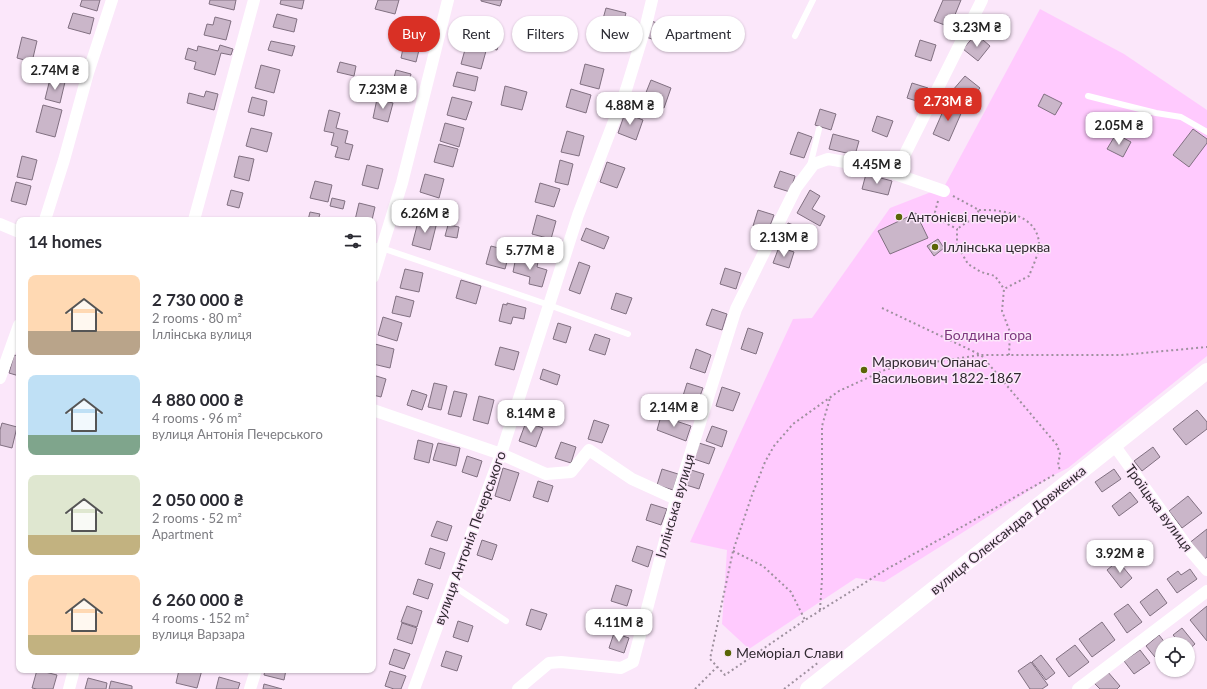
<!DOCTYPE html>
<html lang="en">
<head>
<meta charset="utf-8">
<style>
  :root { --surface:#fff; --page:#f7f7f7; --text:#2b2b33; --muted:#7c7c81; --accent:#d93025 }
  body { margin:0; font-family:Lato,sans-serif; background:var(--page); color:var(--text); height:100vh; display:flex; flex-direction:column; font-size:15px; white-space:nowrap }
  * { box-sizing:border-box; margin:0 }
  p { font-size:13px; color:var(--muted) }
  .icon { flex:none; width:22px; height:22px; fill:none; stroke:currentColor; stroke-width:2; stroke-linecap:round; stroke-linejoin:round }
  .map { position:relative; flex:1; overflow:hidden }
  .details { position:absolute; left:16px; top:217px; width:360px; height:456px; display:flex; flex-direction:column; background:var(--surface); border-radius:8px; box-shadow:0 1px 3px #0004 }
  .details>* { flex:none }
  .hud { position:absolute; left:388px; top:16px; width:380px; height:36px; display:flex; gap:8px }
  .controls { position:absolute; left:1155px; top:637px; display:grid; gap:8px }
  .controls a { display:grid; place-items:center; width:40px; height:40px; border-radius:50%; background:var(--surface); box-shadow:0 1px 3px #0004; font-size:20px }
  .price { position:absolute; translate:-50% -34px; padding:0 9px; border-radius:8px; background:#fff; color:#222; font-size:13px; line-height:26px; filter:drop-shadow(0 1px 2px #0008) }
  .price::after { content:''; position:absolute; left:50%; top:24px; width:12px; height:9px; margin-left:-6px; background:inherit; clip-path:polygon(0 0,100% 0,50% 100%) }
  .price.on { background:var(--accent); color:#fff }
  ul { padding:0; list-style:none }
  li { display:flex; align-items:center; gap:12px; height:100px; padding:0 12px }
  li span { display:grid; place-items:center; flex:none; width:112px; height:80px; border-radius:8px; color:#555 }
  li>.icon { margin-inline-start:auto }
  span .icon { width:48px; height:48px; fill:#fffc; stroke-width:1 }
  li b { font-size:17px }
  h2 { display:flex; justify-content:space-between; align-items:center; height:48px; padding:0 12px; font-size:17px }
  .tag { padding:0 14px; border-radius:18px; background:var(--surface); box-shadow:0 1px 3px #0004; font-size:14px; line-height:36px }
  .tag.on { background:var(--accent); color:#fff }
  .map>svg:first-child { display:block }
  .green { fill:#ffcafe }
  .building { fill:#cab6c9; stroke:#817081 }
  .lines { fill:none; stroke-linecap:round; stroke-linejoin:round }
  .path { stroke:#9e909e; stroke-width:2; stroke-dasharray:2 3; stroke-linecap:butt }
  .service { stroke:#fff; stroke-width:6 }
  .minor { stroke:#fff; stroke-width:12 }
  .secondary { stroke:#fff; stroke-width:16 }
  .poi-dot { fill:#5a6506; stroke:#fbe7fa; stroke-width:1.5 }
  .labels { text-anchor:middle; stroke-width:3; stroke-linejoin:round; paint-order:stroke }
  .poi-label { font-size:14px; fill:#302930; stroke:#fbe7fa; text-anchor:start }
  .park-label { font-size:14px; fill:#7d367e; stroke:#fbe7fa }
  .street-label { font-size:14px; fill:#302930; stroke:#fbe7fa }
</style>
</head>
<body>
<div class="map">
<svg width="1207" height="689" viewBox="0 0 1207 689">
  <rect width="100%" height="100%" fill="#fbe7fa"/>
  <!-- green -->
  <path class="green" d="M1040,9L1124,54L1207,110V356L1068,468L1054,475L884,582L856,578L749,649L722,624L727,550L690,542L793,319L812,318L890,208L944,187Z"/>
  <!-- building -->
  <path class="building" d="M82,0H100L97,11L80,6Z
    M210,0H236L234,10L209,4Z
    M281,0H304L302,9L280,4Z
    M378,0H399L395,14L375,9Z
    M481,0H502L500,6L481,1Z
    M943,0H961L950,27L934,21Z
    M606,8L626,13L621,31L601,26Z
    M73,13L94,18L90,34L68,28Z
    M277,14L297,19L294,32L273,27Z
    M215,17L231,21L226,40L204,35L207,24L213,25Z
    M651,21L667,26L661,42L646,37Z
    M482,27L502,32L497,50L477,45Z
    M976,34L990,46L978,61L963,49Z
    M22,37L37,41L32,62L17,58Z
    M405,39L421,42L416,62L401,58Z
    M920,40L936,45L931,61L915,56Z
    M271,41L295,46L292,56L268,50Z
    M220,45L233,49L231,55L221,53L215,75L194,69L196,62L185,59L188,48L197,51L198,46L218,51Z
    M466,46L486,51L481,69L461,64Z
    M340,62L356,66L354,76L337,72Z
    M585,64L604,69L599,89L580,84Z
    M261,65L280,70L274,93L255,88Z
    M396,70L411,74L407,93L391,89Z
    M457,72L478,77L475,91L453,86Z
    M965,76L980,88L967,103L952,91Z
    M50,79L65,82L60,103L45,99Z
    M651,80L671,88L664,108L643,100Z
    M912,83L928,88L923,103L907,98Z
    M505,86L527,92L522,110L501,105Z
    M571,89L591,95L586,113L566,107Z
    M206,91L218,94L214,110L187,103L189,93L204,97Z
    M1044,94L1062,103L1055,115L1038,106Z
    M252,97L267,101L264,116L248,112Z
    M452,97L472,102L466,120L447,115Z
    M377,99L393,103L388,122L373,118Z
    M947,102L963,109L949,141L933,134Z
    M43,105L62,110L55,137L36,132Z
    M820,109L836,114L831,130L815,125Z
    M329,110L340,113L336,128L348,131L345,143L353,145L349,160L335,157L338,147L331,145L334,133L324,131Z
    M625,113L643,120L636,140L618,133Z
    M877,116L893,121L887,137L872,131Z
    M445,123L464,128L459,147L440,141Z
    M251,128L272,133L267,152L246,146Z
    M1193,129L1207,139V143L1189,167L1173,155Z
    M567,131L584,136L579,156L561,152Z
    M798,132L812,137L804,158L790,154Z
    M833,134L859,141L855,155L829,149Z
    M1116,134L1131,142L1123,157L1107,149Z
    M439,144L458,149L453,167L434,162Z
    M22,156L37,160L32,180L17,177Z
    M239,156L254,159L249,181L234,177Z
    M560,160L573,164L568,185L555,182Z
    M607,162L625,168L617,188L600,182Z
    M367,165L383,169L378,189L362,185Z
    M780,171L795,176L790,192L774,187Z
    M425,174L444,179L439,198L420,192Z
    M866,174L892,181L888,195L862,189Z
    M315,181L332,185L328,202L310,198Z
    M16,182L31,186L26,205L11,201Z
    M540,183L560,189L554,207L535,202Z
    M231,190L243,193L239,208L227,205Z
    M810,190L820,196L812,209L825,216L820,226L797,213Z
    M332,198L345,201L343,209L330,206Z
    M359,203L375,207L372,220H355Z
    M758,210L774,215L768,231L753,226Z
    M310,212L320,214L318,220H308Z
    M916,213L928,238L890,254L878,231Z
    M537,215L556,221L551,239L532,234Z
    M419,218L437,222L430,250L412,245Z
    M788,223L804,229L798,244L783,239Z
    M448,225L459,227L457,238L445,236Z
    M586,228L609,237L604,249L581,240Z
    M938,239L944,248L934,256L927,246Z
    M491,246L510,251L505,269L486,264Z
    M779,247L794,252L789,268L773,263Z
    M516,257L538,262L537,267L547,270L542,287L529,284L530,277L513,272Z
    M579,262L590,266L580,294L569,290Z
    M725,268L741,273L736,289L720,284Z
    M405,269L423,273L419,292L400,288Z
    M461,280L481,286L476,304L456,298Z
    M616,293L632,298L626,314L611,309Z
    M396,296L414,301L410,317L392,313Z
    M507,303L526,308L524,319L513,317L511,324L499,321L503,304L507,305Z
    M712,309L727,314L722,330L706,325Z
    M383,317L402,323L397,341L378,335Z
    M558,323L571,327L566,343L553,339Z
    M748,328L763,333L756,354L741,349Z
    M595,334L610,339L605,355L589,350Z
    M375,344L394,349L390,368L373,364V354Z
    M500,347L519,352L514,370L495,365Z
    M696,349L711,355L705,373L690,368Z
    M14,355L19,356V376L9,373Z
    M543,369L560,375L557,385L540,379Z
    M373,375L386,379L381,397L373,395Z
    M434,383L447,386L441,410L428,407Z
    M687,383L703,388L697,404L682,399Z
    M722,387L740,393L733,411L716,406Z
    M412,390L427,395L422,410L407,405Z
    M454,391L467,394L461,417L448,414Z
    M479,396L494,400L488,424L473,420Z
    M1197,410L1207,422V429L1186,445L1173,429Z
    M661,416L691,426L686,441L657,430Z
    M594,420L609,425L602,443L588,439Z
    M526,422L543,428L536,447L519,441Z
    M2,423L17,427L12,448L0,445V430Z
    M712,426L727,431L722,447L706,441Z
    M418,440L433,444L429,463L414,459Z
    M561,442L576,447L571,463L555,458Z
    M438,443L460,448L456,466L433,460Z
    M699,443L715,448L709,464L694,459Z
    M1153,447L1160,457L1142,471L1134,461Z
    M467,456L482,461L477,477L462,472Z
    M503,468L519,473L510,501L495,496Z
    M662,469L678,474L673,490L657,485Z
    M688,469L704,474L699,489L683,484Z
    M1114,469L1121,479L1102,492L1095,482Z
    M538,481L553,486L548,502L533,497Z
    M1130,492L1138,502L1119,516L1112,506Z
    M1188,496L1202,513L1182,528L1169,511Z
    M651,504L667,509L661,525L646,520Z
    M437,521L452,526L447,541L431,536Z
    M1207,529V557L1202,561L1188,544Z
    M482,540L497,545L492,560L477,555Z
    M637,546L653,551L648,567L632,561Z
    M430,548L445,553L440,569L425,564Z
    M1118,561L1132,578L1121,588L1107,570Z
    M1190,569L1197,579L1177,593L1167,579L1178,571L1181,575Z
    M418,579L433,584L428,599L413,594Z
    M616,585L632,590L627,606L611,601Z
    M1157,589L1167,603L1150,616L1140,602Z
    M1128,604L1142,622L1127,633L1114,614Z
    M407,606L422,611L417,627L401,622Z
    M1207,606V641L1190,620Z
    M531,609L547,614L541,630L526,625Z
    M621,610L636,615L631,631L615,626Z
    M458,621L473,626L468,642L453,637Z
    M1102,622L1115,640L1092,657L1079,639Z
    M402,623L417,628L412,644L397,639Z
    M1182,628L1195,644L1188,650V644H1181L1173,635Z
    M614,633L629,638L624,653L609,648Z
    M1159,635L1166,644H1162V651L1155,657L1146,646Z
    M1075,645L1089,662L1069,677L1056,659Z
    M394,649L410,654L404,669L389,664Z
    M1140,650L1150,663L1134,674L1124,661Z
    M446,651L462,656L457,671L441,666Z
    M1041,655L1055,673L1046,680L1032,662Z
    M1031,662L1048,685L1042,689H1030L1018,671Z
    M37,670L57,675L53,689H37L32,688Z
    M179,670H202L197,688L176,683Z
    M265,670H286L284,680L264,675Z
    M390,671L406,676L401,689H394L385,686Z
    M1107,671L1120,686L1117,689H1100L1094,683Z
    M219,677L240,683L238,689H216Z
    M88,678L107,683L106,689H85Z
    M111,681L132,686V689H109Z
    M264,684L282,689H263Z"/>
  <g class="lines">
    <!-- path -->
    <path class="path" d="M953,196L979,210L975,217L957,229
      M938,201L935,212L938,219L957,229V245L968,264L981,272L995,276L1004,289L1002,311L1010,332L1009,355
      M979,210C1002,209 1038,215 1039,244C1040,251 1032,268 1029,276L1004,289
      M882,308L981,355H1122L1207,347
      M1054,475L887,569L805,620L725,675L710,659L733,551L752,495L765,462L774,446L793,424L839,391L887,369L981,355L1057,445L1060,454L1058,465L1060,470
      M733,551L763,566L791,592L805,620
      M820,610L822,579V426L830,398
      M695,689L717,667
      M784,689L819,662"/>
    <!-- service -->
    <path class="service" d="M795,36L813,0
      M1088,96L1156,113L1181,117L1207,132
      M810,166L819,129
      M373,245L549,305L628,334
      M452,585L506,621"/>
    <!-- minor -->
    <path class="minor" d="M895,174L944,191
      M45,220L64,160L88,73L112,0
      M194,220L254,0
      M0,224L19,232
      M373,277L402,183L448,0
      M0,378L19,325
      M373,410L501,454L546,474L571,472L589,450L632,479L676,499
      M1114,445L1189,549L1207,570
      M69,689L74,670
      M250,689L256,670
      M414,689L501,454L578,215L626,90L646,25L652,0
      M518,689L549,663L561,662L621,668L633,662L676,499L736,309L796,188L814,164L828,159L868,166L895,174L982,0
      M1078,689L1207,591"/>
    <!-- secondary -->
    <path class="secondary" d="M808,689L1207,371"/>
  </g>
  <!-- markers -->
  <g class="poi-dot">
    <circle cx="899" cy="217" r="4"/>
    <circle cx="935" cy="247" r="4"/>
    <circle cx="864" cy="370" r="4"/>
    <circle cx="728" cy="653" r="4"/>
  </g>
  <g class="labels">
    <!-- poi labels -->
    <g class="poi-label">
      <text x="907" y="222">Антонієві печери</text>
      <text x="943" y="252">Іллінська церква</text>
      <text x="872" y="367">Маркович Опанас<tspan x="872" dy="16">Васильович 1822-1867</tspan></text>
      <text x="736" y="658">Меморіал Слави</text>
    </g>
    <!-- park labels -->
    <g class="park-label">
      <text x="988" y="340">Болдина гора</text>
    </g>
    <!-- street labels -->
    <g class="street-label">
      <text transform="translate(675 506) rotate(-74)" y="5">Іллінська вулиця</text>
      <text transform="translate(1159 508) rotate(54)" y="5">Троїцька вулиця</text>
      <text transform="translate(1008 530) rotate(-39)" y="5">вулиця Олександра Довженка</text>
      <text transform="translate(470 538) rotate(-70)" y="5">вулиця Антонія Печерського</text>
    </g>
  </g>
</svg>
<div class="controls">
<a><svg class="icon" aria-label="locate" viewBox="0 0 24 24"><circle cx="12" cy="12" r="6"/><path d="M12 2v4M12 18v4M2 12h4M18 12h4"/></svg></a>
</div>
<b class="price" style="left:977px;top:48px">3.23M ₴</b>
<b class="price" style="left:55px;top:91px">2.74M ₴</b>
<b class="price" style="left:383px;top:110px">7.23M ₴</b>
<b class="price on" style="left:948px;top:122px">2.73M ₴</b>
<b class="price" style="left:630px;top:126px">4.88M ₴</b>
<b class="price" style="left:1119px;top:146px">2.05M ₴</b>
<b class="price" style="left:877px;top:185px">4.45M ₴</b>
<b class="price" style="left:425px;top:234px">6.26M ₴</b>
<b class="price" style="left:784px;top:258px">2.13M ₴</b>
<b class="price" style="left:530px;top:271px">5.77M ₴</b>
<b class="price" style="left:674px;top:428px">2.14M ₴</b>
<b class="price" style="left:531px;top:434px">8.14M ₴</b>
<b class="price" style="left:1120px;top:574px">3.92M ₴</b>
<b class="price" style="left:619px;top:643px">4.11M ₴</b>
<div class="hud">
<a class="tag on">Buy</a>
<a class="tag">Rent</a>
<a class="tag">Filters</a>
<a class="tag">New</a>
<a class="tag">Apartment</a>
</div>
<section class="details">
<h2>14 homes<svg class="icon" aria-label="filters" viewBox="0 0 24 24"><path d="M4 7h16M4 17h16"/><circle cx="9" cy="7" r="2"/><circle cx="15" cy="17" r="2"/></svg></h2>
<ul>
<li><span style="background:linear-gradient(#ffd9b3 70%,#b9a48a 0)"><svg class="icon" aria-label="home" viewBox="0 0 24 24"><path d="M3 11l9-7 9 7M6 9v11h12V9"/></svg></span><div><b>2 730 000 ₴</b><p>2 rooms · 80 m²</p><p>Іллінська вулиця</p></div></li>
<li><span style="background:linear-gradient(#bfe0f5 75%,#7fa58c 0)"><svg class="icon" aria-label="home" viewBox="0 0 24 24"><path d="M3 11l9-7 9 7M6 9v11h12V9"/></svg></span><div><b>4 880 000 ₴</b><p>4 rooms · 96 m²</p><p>вулиця Антонія Печерського</p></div></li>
<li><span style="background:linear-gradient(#dfe7d0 75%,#c2b280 0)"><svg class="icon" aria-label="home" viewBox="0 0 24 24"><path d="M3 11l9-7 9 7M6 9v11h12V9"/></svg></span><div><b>2 050 000 ₴</b><p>2 rooms · 52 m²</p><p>Apartment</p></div></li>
<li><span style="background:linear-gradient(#ffd9b3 75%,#c2b280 0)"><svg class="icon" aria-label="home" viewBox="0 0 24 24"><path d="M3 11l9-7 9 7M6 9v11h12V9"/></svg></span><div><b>6 260 000 ₴</b><p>4 rooms · 152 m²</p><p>вулиця Варзара</p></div></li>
</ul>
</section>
</div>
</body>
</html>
